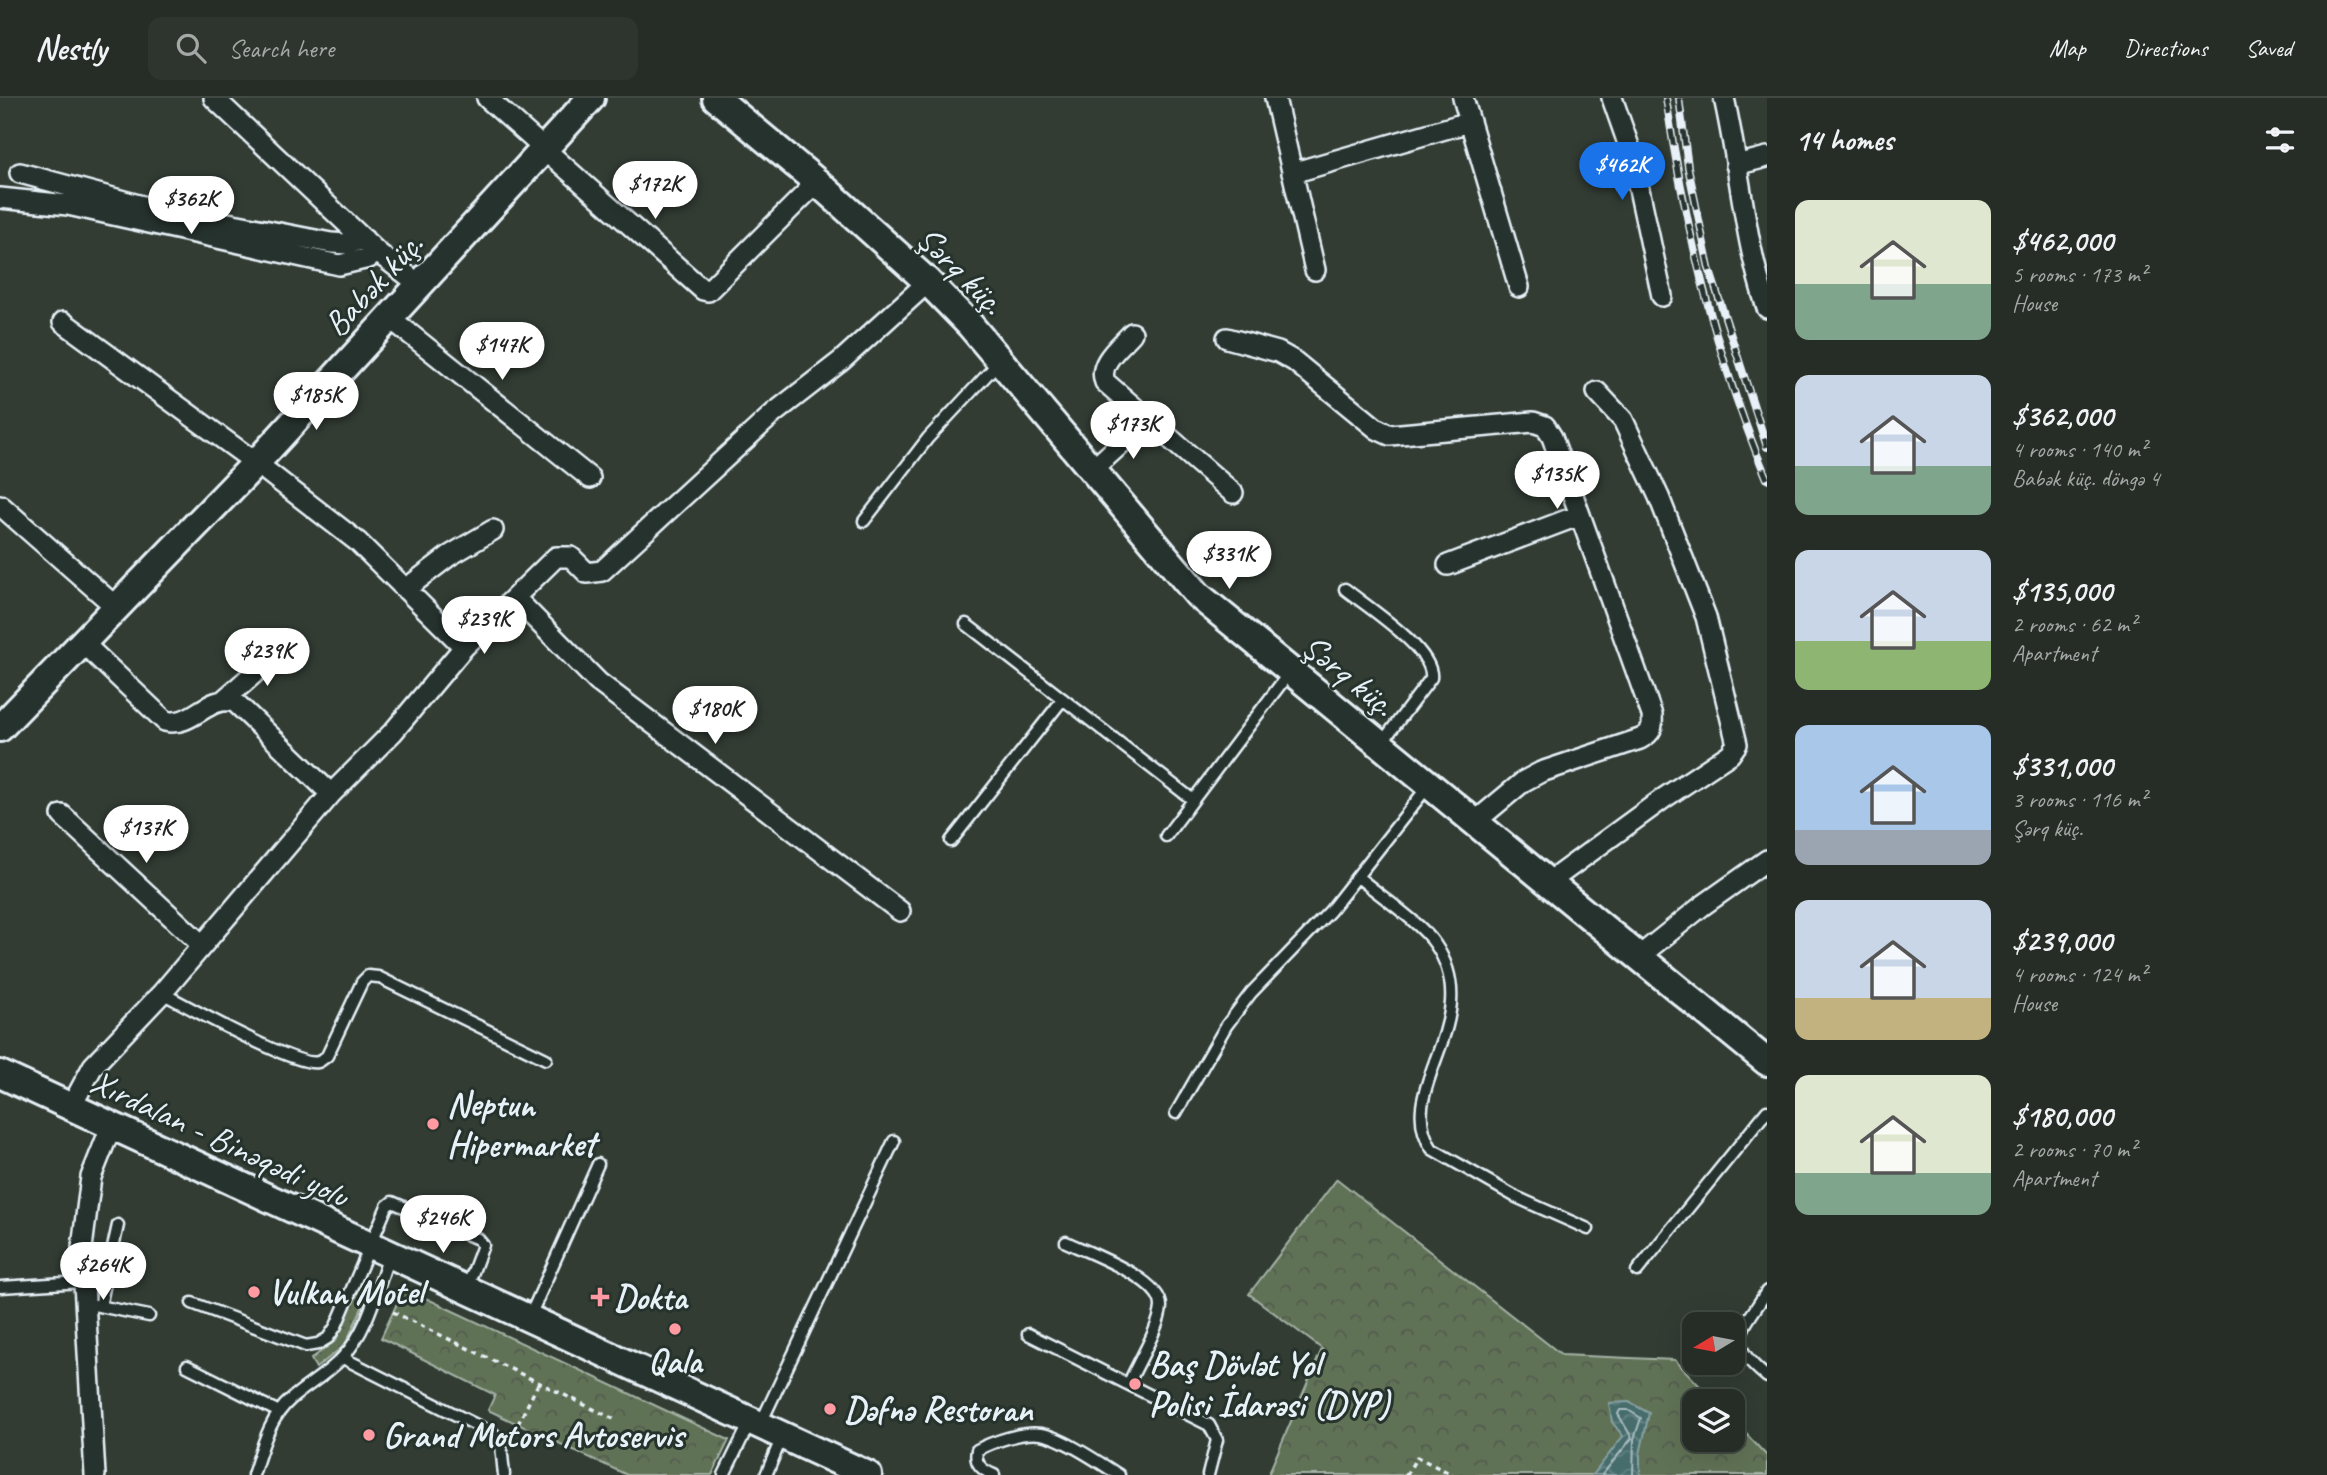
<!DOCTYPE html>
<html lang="en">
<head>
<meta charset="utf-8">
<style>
  :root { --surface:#262d26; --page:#2e352e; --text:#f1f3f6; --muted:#a4a8a7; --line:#424943; --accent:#1a73e8 }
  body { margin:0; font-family:Caveat,sans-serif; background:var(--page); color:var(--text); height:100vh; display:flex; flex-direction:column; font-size:26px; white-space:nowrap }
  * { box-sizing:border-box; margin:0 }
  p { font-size:23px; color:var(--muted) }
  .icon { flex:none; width:38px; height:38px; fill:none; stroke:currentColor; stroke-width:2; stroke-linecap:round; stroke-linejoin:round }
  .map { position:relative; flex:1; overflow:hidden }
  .side { display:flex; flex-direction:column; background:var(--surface); width:560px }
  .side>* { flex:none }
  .needle { width:46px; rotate:260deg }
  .tools { position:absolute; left:1682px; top:1214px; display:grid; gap:14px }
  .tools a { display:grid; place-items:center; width:63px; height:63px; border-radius:14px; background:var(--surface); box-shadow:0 7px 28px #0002,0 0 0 2px var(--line); font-size:35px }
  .price { position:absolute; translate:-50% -60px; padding:0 16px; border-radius:24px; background:#fff; color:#222; font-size:23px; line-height:46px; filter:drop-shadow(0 2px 4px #0008) }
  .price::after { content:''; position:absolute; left:50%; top:42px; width:21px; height:16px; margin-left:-10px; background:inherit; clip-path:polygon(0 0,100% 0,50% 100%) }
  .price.selected { background:var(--accent); color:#fff }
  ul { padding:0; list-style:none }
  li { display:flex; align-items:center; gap:21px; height:175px; padding:0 28px }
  li span { display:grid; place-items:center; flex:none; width:196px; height:140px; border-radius:14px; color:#555 }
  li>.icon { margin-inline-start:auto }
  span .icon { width:84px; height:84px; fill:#fffc; stroke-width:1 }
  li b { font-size:30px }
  h2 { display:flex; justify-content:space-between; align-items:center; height:84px; padding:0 28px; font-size:30px }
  header { display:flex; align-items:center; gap:42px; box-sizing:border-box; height:98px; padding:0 35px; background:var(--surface); border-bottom:2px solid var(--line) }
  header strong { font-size:33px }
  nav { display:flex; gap:38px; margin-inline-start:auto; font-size:24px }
  .search { width:490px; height:63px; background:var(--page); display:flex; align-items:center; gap:18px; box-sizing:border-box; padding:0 24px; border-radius:14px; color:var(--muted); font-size:26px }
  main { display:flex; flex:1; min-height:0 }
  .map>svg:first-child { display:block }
  .grass { fill:url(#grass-dots); stroke:#a4b2a6; stroke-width:2 }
  .park { fill:url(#park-crowns); stroke:#a4b2a6; stroke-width:2 }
  .water { fill:url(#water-waves); stroke:#87a1a4; stroke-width:2 }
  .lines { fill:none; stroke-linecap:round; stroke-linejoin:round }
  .shore { stroke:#a8bcc0; stroke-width:2 }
  .stream { stroke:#87a1a4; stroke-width:5 }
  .lane-casing { stroke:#e8f1f8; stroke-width:15 }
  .street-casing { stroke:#e8f1f8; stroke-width:24 }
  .secondary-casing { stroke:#e8f1f8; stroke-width:32 }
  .path { stroke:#e8f1f8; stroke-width:3.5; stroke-dasharray:5 5; stroke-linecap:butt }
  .lane { stroke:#26332d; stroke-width:10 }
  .street { stroke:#26332d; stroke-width:19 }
  .secondary { stroke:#26332d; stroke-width:26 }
  .rail-casing { stroke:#e8f1f8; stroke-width:8 }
  .rail { stroke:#26332d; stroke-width:5; stroke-dasharray:16; stroke-linecap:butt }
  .poi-dot { fill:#ff9aa2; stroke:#26332d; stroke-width:2.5 }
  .labels { text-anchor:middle; stroke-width:6; stroke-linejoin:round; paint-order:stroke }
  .street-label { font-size:35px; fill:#e8f1f8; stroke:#26332d }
  .poi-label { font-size:35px; font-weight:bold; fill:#e8f1f8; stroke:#26332d; text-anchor:start }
</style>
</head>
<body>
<header>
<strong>Nestly</strong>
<div class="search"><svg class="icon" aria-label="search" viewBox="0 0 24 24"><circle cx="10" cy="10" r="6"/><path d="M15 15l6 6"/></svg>Search here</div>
<nav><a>Map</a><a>Directions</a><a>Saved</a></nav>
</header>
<main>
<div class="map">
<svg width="1767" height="1377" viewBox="0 0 1767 1377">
  <defs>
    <pattern id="grass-dots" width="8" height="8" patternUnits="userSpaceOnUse" patternTransform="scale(1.75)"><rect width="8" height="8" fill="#607255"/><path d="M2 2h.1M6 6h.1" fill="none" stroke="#525b4f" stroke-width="1.8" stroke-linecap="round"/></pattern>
    <pattern id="park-crowns" width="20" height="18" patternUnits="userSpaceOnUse" patternTransform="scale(1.75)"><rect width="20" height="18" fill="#607255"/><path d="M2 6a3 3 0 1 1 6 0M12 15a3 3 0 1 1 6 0" fill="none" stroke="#525b4f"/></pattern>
    <pattern id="water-waves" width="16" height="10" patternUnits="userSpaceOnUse" patternTransform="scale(1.75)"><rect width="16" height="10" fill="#476c6c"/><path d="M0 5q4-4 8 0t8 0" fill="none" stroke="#628182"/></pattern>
  </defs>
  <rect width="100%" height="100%" fill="#323c33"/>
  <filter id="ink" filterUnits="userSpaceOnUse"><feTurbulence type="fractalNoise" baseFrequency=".0143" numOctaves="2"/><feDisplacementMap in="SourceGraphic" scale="14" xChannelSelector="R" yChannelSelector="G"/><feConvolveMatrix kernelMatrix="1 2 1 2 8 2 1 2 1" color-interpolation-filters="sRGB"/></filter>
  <g filter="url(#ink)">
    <!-- grass -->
    <path class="grass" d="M362,1180L373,1186L345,1247L316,1270L311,1261L336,1242Z"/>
    <!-- park -->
    <path class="park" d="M1337,1081L1562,1257L1675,1262L1715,1304H1694V1342H1732L1733,1322L1767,1358V1377H1268L1322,1251L1249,1196Z
      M404,1190L729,1342L712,1377H627L488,1312L495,1297L381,1240Z"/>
    <!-- water -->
    <path class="water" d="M1629,1304L1649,1315L1640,1356V1377H1593L1623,1338L1612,1324L1609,1305Z"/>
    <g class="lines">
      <!-- shore -->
      <path class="shore" d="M1602,1377L1632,1340L1618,1316L1620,1312H1628L1641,1320L1634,1341L1633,1377"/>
      <!-- stream -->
      <path class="stream" d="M323,154L345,158"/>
      <!-- lane casing -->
      <g class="lane-casing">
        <path id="lane" d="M864,423L928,340L999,264
          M1345,491C1366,508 1435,552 1431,580L1380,647
          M966,526L1193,702
          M1166,738L1289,575
          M951,743L1063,601
          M1358,779C1378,796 1422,826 1435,846C1488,924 1391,991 1432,1051L1516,1099L1588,1131
          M162,895C187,908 297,970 318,964C320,964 325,959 327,958L362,884L368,878L378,879L546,961
          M1176,1015L1226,928L1251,895L1330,813L1429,687
          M1066,1144C1089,1155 1162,1181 1161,1209C1160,1229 1137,1266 1129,1285
          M1637,1173L1767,1013
          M1,1189L82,1184
          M1767,1193C1741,1235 1723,1243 1767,1279
          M192,1205L306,1248L318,1246L328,1240L336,1228L387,1108L392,1104L478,1141L483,1147L467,1190
          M94,1207L149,1218
          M100,1208L118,1127
          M530,1218L598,1066
          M1028,1236L1209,1327L1217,1342L1208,1377
          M343,1260L494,1336L501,1347L504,1377
          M187,1268L279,1314
          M760,1327L894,1043
          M253,1377C262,1350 269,1320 291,1301C307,1287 327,1276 342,1260C367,1234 377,1192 389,1158
          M724,1377L750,1324
          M766,1377L782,1339
          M994,1377C982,1372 974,1366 977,1352C992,1344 1023,1333 1041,1336C1062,1339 1100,1365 1119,1377"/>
      </g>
      <!-- street casing -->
      <g class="street-casing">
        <path id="street" d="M214,0L377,154L420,187
          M487,0L703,192L708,193L817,84
          M1275,0L1315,172
          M1463,0L1519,189
          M1612,0L1631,54L1662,198
          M1724,0C1740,70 1744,141 1767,210
          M1736,67L1767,59
          M20,75L150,110L331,145L347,146L364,141
          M1292,75L1469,24
          M0,100L68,107L339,167L369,160L377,154
          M390,220L590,380
          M63,224L256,365L358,444L464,549
          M1132,235C1121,248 1097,265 1105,284L1233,395
          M1227,240L1278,254L1294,263L1377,331L1390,337L1533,324L1545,328L1552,339L1652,617C1653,630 1652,635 1640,641L1541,674L1524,683L1476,723
          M1091,373L1147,322
          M0,407L116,509
          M1448,467L1580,417
          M407,490L449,458L493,432
          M515,500L598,584L900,813
          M82,544L165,623C193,630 207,596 235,604L331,696
          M225,601L283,550
          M62,717L202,847
          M1549,784L1664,700L1730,656L1737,646L1706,519L1659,399L1623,322L1597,294
          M1637,860L1702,808L1767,762
          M71,1009L93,968L162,895L331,696L393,634L464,549L556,459H571L587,475L602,473L774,315L841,263L928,184
          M95,1377L82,1150L91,1079L111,1029"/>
      </g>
      <!-- secondary casing -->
      <g class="secondary-casing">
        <path id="secondary" d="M716,0L817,84L928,184L970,227L1198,497L1767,964
          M0,630L256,365L591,0
          M0,976L868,1377"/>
      </g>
      <!-- path -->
      <path class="path" d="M393,1214L618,1323
        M518,1326L539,1284
        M1406,1377L1417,1359L1453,1377"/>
      <!-- lane -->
      <use href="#lane" class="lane"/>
      <!-- street -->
      <use href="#street" class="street"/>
      <!-- secondary -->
      <use href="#secondary" class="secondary"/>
      <!-- rail casing -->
      <g class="rail-casing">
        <path id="rail" d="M1666,0C1685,130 1716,260 1767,381
          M1679,0L1688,69L1709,170L1767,349"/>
      </g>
      <!-- rail -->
      <use href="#rail" class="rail"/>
    </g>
  </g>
  <!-- markers -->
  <g class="poi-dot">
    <circle cx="433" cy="1026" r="7"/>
    <circle cx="254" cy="1194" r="7"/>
    <path d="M596.5 1188.5h7v7h7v7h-7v7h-7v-7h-7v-7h7z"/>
    <circle cx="675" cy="1231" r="7"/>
    <circle cx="1135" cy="1286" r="7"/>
    <circle cx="830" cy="1311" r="7"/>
    <circle cx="369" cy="1337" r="7"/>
  </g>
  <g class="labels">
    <!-- street labels -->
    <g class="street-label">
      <text transform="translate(961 172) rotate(45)" y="12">Şərq küç.</text>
      <text transform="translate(373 186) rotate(-47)" y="12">Babək küç.</text>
      <text transform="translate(1349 577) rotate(39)" y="12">Şərq küç.</text>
      <text transform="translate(220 1040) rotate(25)" y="12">Xırdalan - Binəqədi yolu</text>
    </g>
    <!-- poi labels -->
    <g class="poi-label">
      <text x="447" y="1018">Neptun<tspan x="447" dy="40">Hipermarket</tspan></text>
      <text x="268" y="1206">Vulkan Motel</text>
      <text x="614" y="1211">Dokta</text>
      <text x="675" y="1275" text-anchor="middle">Qala</text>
      <text x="1149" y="1278">Baş Dövlət Yol<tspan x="1149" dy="40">Polisi İdarəsi (DYP)</tspan></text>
      <text x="844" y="1323">Dəfnə Restoran</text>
      <text x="383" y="1349">Grand Motors Avtoservis</text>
    </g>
  </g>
</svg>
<div class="tools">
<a><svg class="needle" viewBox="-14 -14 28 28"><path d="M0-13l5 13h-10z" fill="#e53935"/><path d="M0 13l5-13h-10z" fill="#a4a8a7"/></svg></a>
<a><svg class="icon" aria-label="layers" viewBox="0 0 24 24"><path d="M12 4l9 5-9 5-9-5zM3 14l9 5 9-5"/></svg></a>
</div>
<b class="price selected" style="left:1622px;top:104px">$462K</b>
<b class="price" style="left:655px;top:123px">$172K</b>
<b class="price" style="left:191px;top:138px">$362K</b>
<b class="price" style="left:502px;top:284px">$147K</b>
<b class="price" style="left:316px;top:334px">$185K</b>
<b class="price" style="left:1133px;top:363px">$173K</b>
<b class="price" style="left:1557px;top:413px">$135K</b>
<b class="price" style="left:1229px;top:493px">$331K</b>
<b class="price" style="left:484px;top:558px">$239K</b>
<b class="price" style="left:267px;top:590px">$239K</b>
<b class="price" style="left:715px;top:648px">$180K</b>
<b class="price" style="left:146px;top:767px">$137K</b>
<b class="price" style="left:443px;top:1157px">$246K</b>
<b class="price" style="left:103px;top:1204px">$264K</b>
</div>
<section class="side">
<h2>14 homes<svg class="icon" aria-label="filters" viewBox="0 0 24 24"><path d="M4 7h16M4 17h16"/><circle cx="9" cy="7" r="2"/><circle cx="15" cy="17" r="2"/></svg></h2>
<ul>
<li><span style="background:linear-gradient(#dfe7d0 60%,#7fa58c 0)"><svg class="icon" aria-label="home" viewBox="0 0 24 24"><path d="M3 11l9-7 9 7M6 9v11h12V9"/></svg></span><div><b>$462,000</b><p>5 rooms · 173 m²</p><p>House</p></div></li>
<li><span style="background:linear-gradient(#c9d6e8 65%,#7fa58c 0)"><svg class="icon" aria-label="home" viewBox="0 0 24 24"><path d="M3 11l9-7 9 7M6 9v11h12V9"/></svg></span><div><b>$362,000</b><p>4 rooms · 140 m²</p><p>Babək küç. döngə 4</p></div></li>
<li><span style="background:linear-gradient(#c9d6e8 65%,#8fb573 0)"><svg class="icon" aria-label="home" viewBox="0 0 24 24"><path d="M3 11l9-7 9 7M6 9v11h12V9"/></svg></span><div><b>$135,000</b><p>2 rooms · 62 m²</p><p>Apartment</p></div></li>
<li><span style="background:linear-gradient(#a9c7e8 75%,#9aa5b1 0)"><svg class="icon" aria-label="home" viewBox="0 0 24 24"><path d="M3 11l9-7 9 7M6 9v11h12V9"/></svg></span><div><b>$331,000</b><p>3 rooms · 116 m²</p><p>Şərq küç.</p></div></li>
<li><span style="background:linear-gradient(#c9d6e8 70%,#c2b280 0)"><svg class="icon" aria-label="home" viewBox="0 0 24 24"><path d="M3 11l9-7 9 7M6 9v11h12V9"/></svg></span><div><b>$239,000</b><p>4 rooms · 124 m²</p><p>House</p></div></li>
<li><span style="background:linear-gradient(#dfe7d0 70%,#7fa58c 0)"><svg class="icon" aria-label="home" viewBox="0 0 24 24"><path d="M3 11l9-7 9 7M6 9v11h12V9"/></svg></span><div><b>$180,000</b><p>2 rooms · 70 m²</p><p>Apartment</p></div></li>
</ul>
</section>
</main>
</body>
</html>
